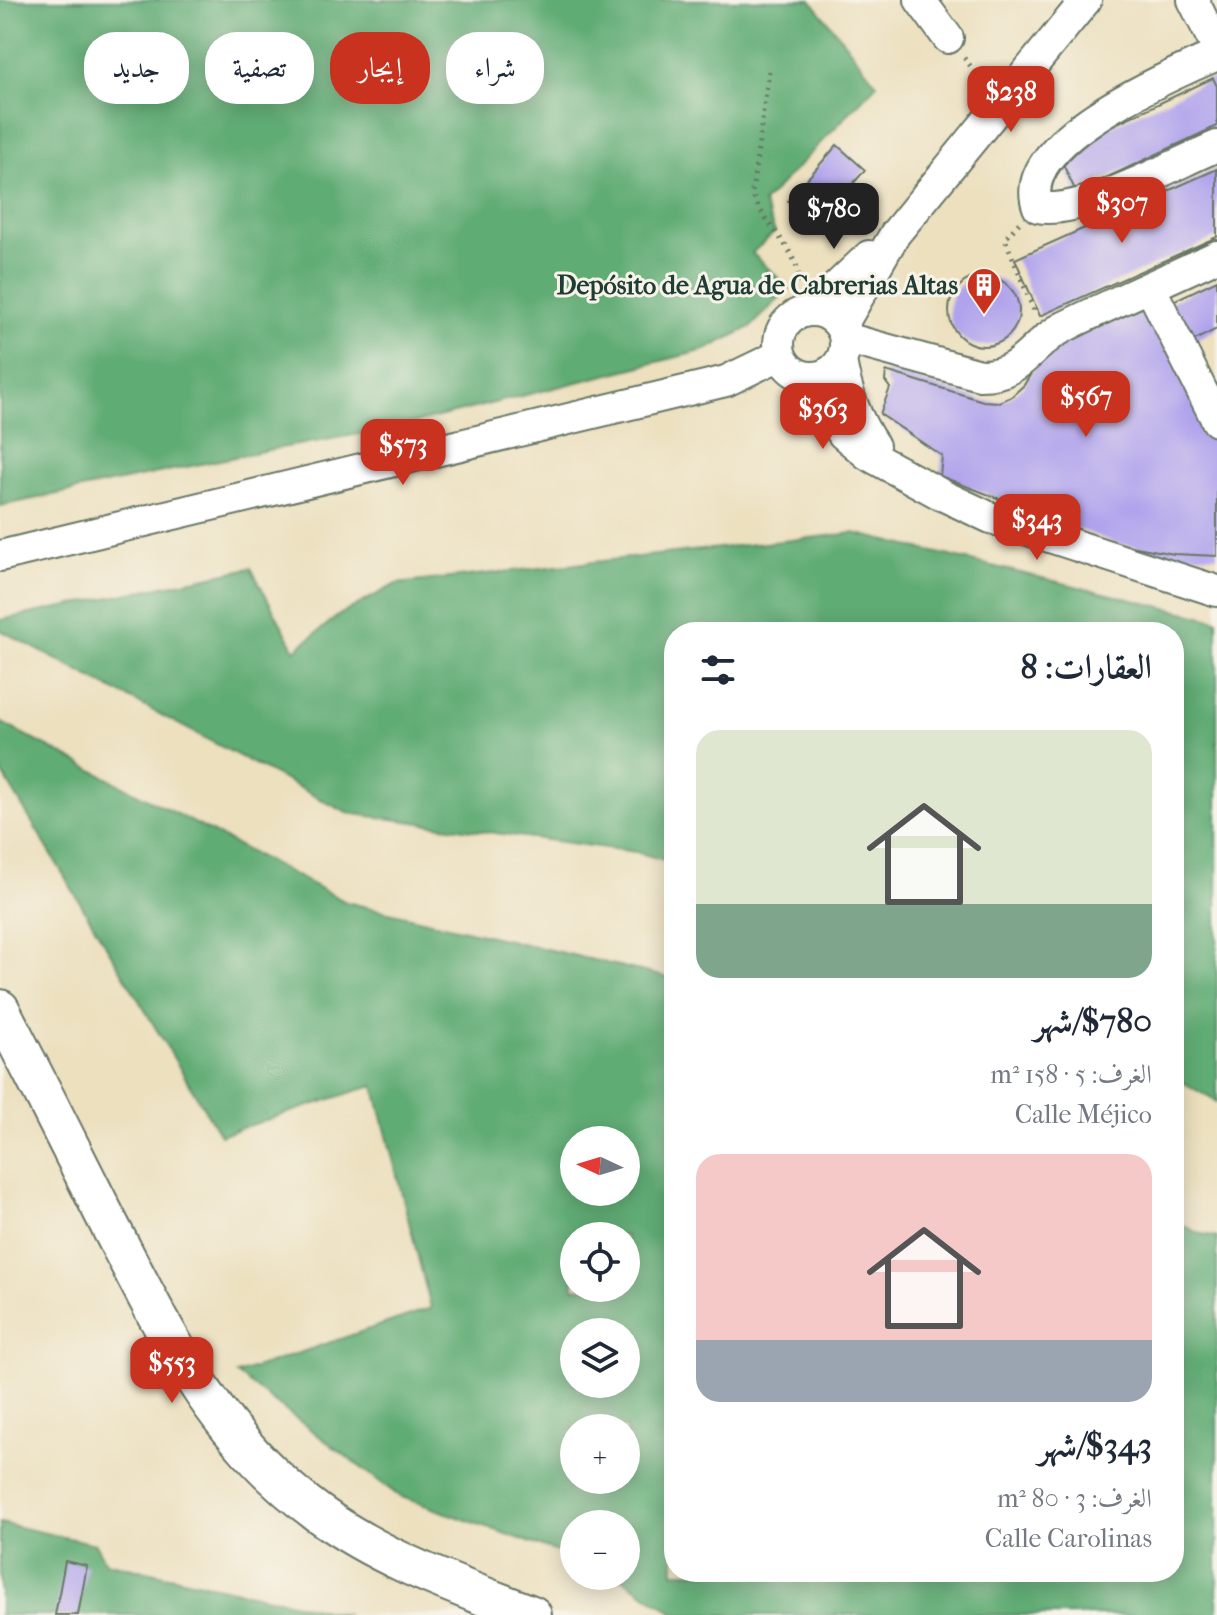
<!DOCTYPE html>
<html lang="ar">
<head>
<meta charset="utf-8">
<style>
  :root { --surface:#fff; --page:#f6f6f7; --text:#1f2937; --muted:#747a83; --accent:#c8321e }
  body { margin:0; font-family:"IM FELL French Canon",Amiri,serif; background:var(--page); color:var(--text); direction:rtl; height:100vh; display:flex; flex-direction:column; font-size:30px; white-space:nowrap }
  * { box-sizing:border-box; margin:0 }
  p { font-size:26px; color:var(--muted) }
  .icon { flex:none; width:44px; height:44px; fill:none; stroke:currentColor; stroke-width:2; stroke-linecap:round; stroke-linejoin:round }
  .map { position:relative; flex:1; overflow:hidden; direction:ltr }
  .drawer { position:absolute; left:664px; top:622px; width:520px; height:960px; display:flex; flex-direction:column; background:var(--surface); border-radius:32px; box-shadow:0 4px 20px #0003; direction:rtl }
  .drawer>* { flex:none }
  .guide { position:absolute; left:24px; top:32px; width:520px; height:72px; direction:rtl; display:flex; gap:16px }
  .needle { width:52px; rotate:274deg }
  .fabs { position:absolute; left:560px; top:1126px; display:grid; gap:16px }
  .fabs a { display:grid; place-items:center; width:80px; height:80px; border-radius:50%; background:var(--surface); box-shadow:0 4px 20px #0003; font-size:40px }
  .price { position:absolute; translate:-50% -68px; padding:0 18px; border-radius:16px; background:var(--accent); color:#fff; font-size:26px; line-height:52px; filter:drop-shadow(0 2px 4px #0008) }
  .price::after { content:''; position:absolute; left:50%; top:48px; width:24px; height:18px; margin-left:-12px; background:inherit; clip-path:polygon(0 0,100% 0,50% 100%) }
  .price.active { background:#222; color:#fff }
  ul { padding:0; list-style:none }
  li { display:grid; align-content:center; gap:16px; height:424px; padding:0 32px }
  li span { display:grid; place-items:center; height:248px; border-radius:24px; color:#555 }
  li>.icon { margin-inline-start:auto }
  span .icon { width:144px; height:144px; fill:#fffc; stroke-width:1 }
  li b { font-size:34px }
  h2 { display:flex; justify-content:space-between; align-items:center; height:96px; padding:0 32px; font-size:34px }
  .chip { padding:0 28px; border-radius:32px; background:var(--surface); box-shadow:0 4px 20px #0003; font-size:28px; line-height:72px }
  .chip.active { background:var(--accent); color:#fff }
  .map>svg:first-child { display:block }
  .forest { fill:#60ac74; stroke:#407454; stroke-width:2; fill-rule:evenodd }
  .building { fill:#b0a3ed }
  .lines { fill:none; stroke-linecap:round; stroke-linejoin:round }
  .minor-casing { stroke:#677665; stroke-width:34 }
  .tertiary-casing { stroke:#677665; stroke-width:42 }
  .path { stroke:#677665; stroke-width:5; stroke-dasharray:2 6; stroke-linecap:butt }
  .minor { stroke:#fff; stroke-width:30 }
  .tertiary { stroke:#fff; stroke-width:38 }
  .labels { text-anchor:middle; stroke-width:6; stroke-linejoin:round; paint-order:stroke }
  .poi-label { font-size:26px; font-weight:bold; fill:#1f3d34; stroke:#f7f3e8; text-anchor:end }
</style>
</head>
<body>
<div class="map">
<svg width="1217" height="1615" viewBox="0 0 1217 1615">
  <rect width="100%" height="100%" fill="#f7f3e8"/>
  <filter id="ink" filterUnits="userSpaceOnUse"><feTurbulence type="fractalNoise" baseFrequency=".0125" numOctaves="2"/><feDisplacementMap in="SourceGraphic" scale="16" xChannelSelector="R" yChannelSelector="G"/><feConvolveMatrix kernelMatrix="1 2 1 2 8 2 1 2 1" color-interpolation-filters="sRGB"/></filter>
  <filter id="wash" filterUnits="userSpaceOnUse"><feTurbulence type="fractalNoise" baseFrequency=".006" numOctaves="4" result="noise"/><feDisplacementMap in="SourceGraphic" scale="32" xChannelSelector="R" yChannelSelector="G"/><feGaussianBlur stdDeviation="1.8" result="paint"/><feColorMatrix in="noise" values="0 0 0 0 0 0 0 0 0 0 0 0 0 0 0 0 0 1.4 0 .05"/><feComposite in="paint" operator="in"/></filter>
  <g filter="url(#wash)">
    <rect width="100%" height="100%" fill="#ece0bf"/>
    <!-- forest -->
    <path class="forest" d="M0,0H811L877,84L763,203L775,232L752,253L789,288L751,327L705,350L394,428L263,451L0,506Z
      M854,533L1217,620V1102L1174,1077V632H674V863L636,852L347,813L0,630V620L251,568L295,650L339,615L396,584Z
      M0,722L346,902L674,979V1572H1174V1221L1198,1233L1217,1237V1615H677L619,1576H626V1524H574V1558L399,1496L237,1374L431,1308L374,1085L220,1135L0,769ZM574,1140H626V1192H574ZM574,1236H626V1288H574ZM574,1332H626V1384H574ZM574,1428H626V1480H574Z
      M0,1523L95,1544L105,1562L347,1615H0Z"/>
    <g id="blocks">
      <!-- building -->
      <path class="building" d="M1213,78L1217,86V126L1076,192L1061,160L1075,143Z
        M837,145L865,170L816,226L788,201Z
        M1217,169V237L1040,316L1015,259Z
        M949 311a35 35 0 1 1 70 0a35 35 0 1 1-70 0Z
        M1217,280V329L1191,342L1171,302Z
        M1151,301L1217,439V556L1174,554L1115,543L940,476L942,456L880,414L890,388L885,381L886,371L983,401L999,402L1011,397L1024,385L1042,355Z
        M65,1561L87,1566L78,1615H55Z"/>
    </g>
  </g>
  <g filter="url(#ink)">
    <use href="#blocks" fill-opacity="0" stroke="#677665" stroke-width="2"/>
    <g class="lines">
      <!-- minor casing -->
      <g class="minor-casing">
        <path id="minor" d="M920,0L948,38
          M1193,0L1217,48
          M1217,55C1171,75 1013,141 1038,207C1081,216 1174,164 1217,146
          M1150,287L1217,421
          M812,310L869,256
          M779 344a33 33 0 1 1 66 0a33 33 0 1 1-66 0Z
          M841,327L895,234L1086,0
          M845,338L980,375C1024,375 1030,344 1064,327C1114,302 1166,280 1217,256
          M841,361C847,394 856,419 874,446
          M816,377L826,408L843,434L867,454L942,495L991,518L1217,591
          M0,556L726,381L780,355"/>
      </g>
      <!-- tertiary casing -->
      <g class="tertiary-casing">
        <path id="tertiary" d="M0,1009C37,1081 74,1154 110,1226C167,1336 215,1438 318,1513C382,1560 458,1586 532,1615"/>
      </g>
      <!-- path -->
      <path class="path" d="M964,58L985,84
        M769,71L752,192C762,225 798,247 800,283
        M1019,223L1005,239L1035,313"/>
      <!-- minor -->
      <use href="#minor" class="minor"/>
      <!-- tertiary -->
      <use href="#tertiary" class="tertiary"/>
    </g>
  </g>
  <!-- icons -->
  <defs>
    <g id="building-pin" transform="scale(1.8)"><path d="M0 17L-7.5 6A9.5 9.5 0 1 1 7.5 6Z" fill="#c8321e" stroke="#f7f3e8"/><path d="M-4-6H4V6H1V3H-1V6H-4ZM-2.5-4.3h1.7v1.8h-1.7ZM.8-4.3h1.7v1.8H.8ZM-2.5-1h1.7V.8h-1.7ZM.8-1h1.7V.8H.8Z" fill="#fff"/></g>
  </defs>
  <g fill-rule="evenodd">
    <use href="#building-pin" x="984" y="285"/>
  </g>
  <g class="labels">
    <!-- poi labels -->
    <g class="poi-label">
      <text x="958" y="294">Depósito de Agua de Cabrerias Altas</text>
    </g>
  </g>
</svg>
<div class="fabs">
<a><svg class="needle" viewBox="-14 -14 28 28"><path d="M0-13l5 13h-10z" fill="#e53935"/><path d="M0 13l5-13h-10z" fill="#747a83"/></svg></a>
<a><svg class="icon" aria-label="locate" viewBox="0 0 24 24"><circle cx="12" cy="12" r="6"/><path d="M12 2v4M12 18v4M2 12h4M18 12h4"/></svg></a>
<a><svg class="icon" aria-label="layers" viewBox="0 0 24 24"><path d="M12 4l9 5-9 5-9-5zM3 14l9 5 9-5"/></svg></a>
<a>+</a>
<a>−</a>
</div>
<b class="price" style="left:1011px;top:134px">$238</b>
<b class="price" style="left:1122px;top:245px">$307</b>
<b class="price active" style="left:834px;top:251px">$780</b>
<b class="price" style="left:1086px;top:439px">$567</b>
<b class="price" style="left:823px;top:451px">$363</b>
<b class="price" style="left:403px;top:487px">$573</b>
<b class="price" style="left:1037px;top:562px">$343</b>
<b class="price" style="left:172px;top:1405px">$553</b>
<div class="guide">
<a class="chip">شراء</a>
<a class="chip active">إيجار</a>
<a class="chip">تصفية</a>
<a class="chip">جديد</a>
</div>
<section class="drawer">
<h2>العقارات: 8<svg class="icon" aria-label="filters" viewBox="0 0 24 24"><path d="M4 7h16M4 17h16"/><circle cx="9" cy="7" r="2"/><circle cx="15" cy="17" r="2"/></svg></h2>
<ul>
<li><span style="background:linear-gradient(#dfe7d0 70%,#7fa58c 0)"><svg class="icon" aria-label="home" viewBox="0 0 24 24"><path d="M3 11l9-7 9 7M6 9v11h12V9"/></svg></span><div><b>$780/شهر</b><p>الغرف: 5 · 158 m²</p><p>Calle Méjico</p></div></li>
<li><span style="background:linear-gradient(#f6c9c9 75%,#9aa5b1 0)"><svg class="icon" aria-label="home" viewBox="0 0 24 24"><path d="M3 11l9-7 9 7M6 9v11h12V9"/></svg></span><div><b>$343/شهر</b><p>الغرف: 3 · 80 m²</p><p>Calle Carolinas</p></div></li>
</ul>
</section>
</div>
</body>
</html>
